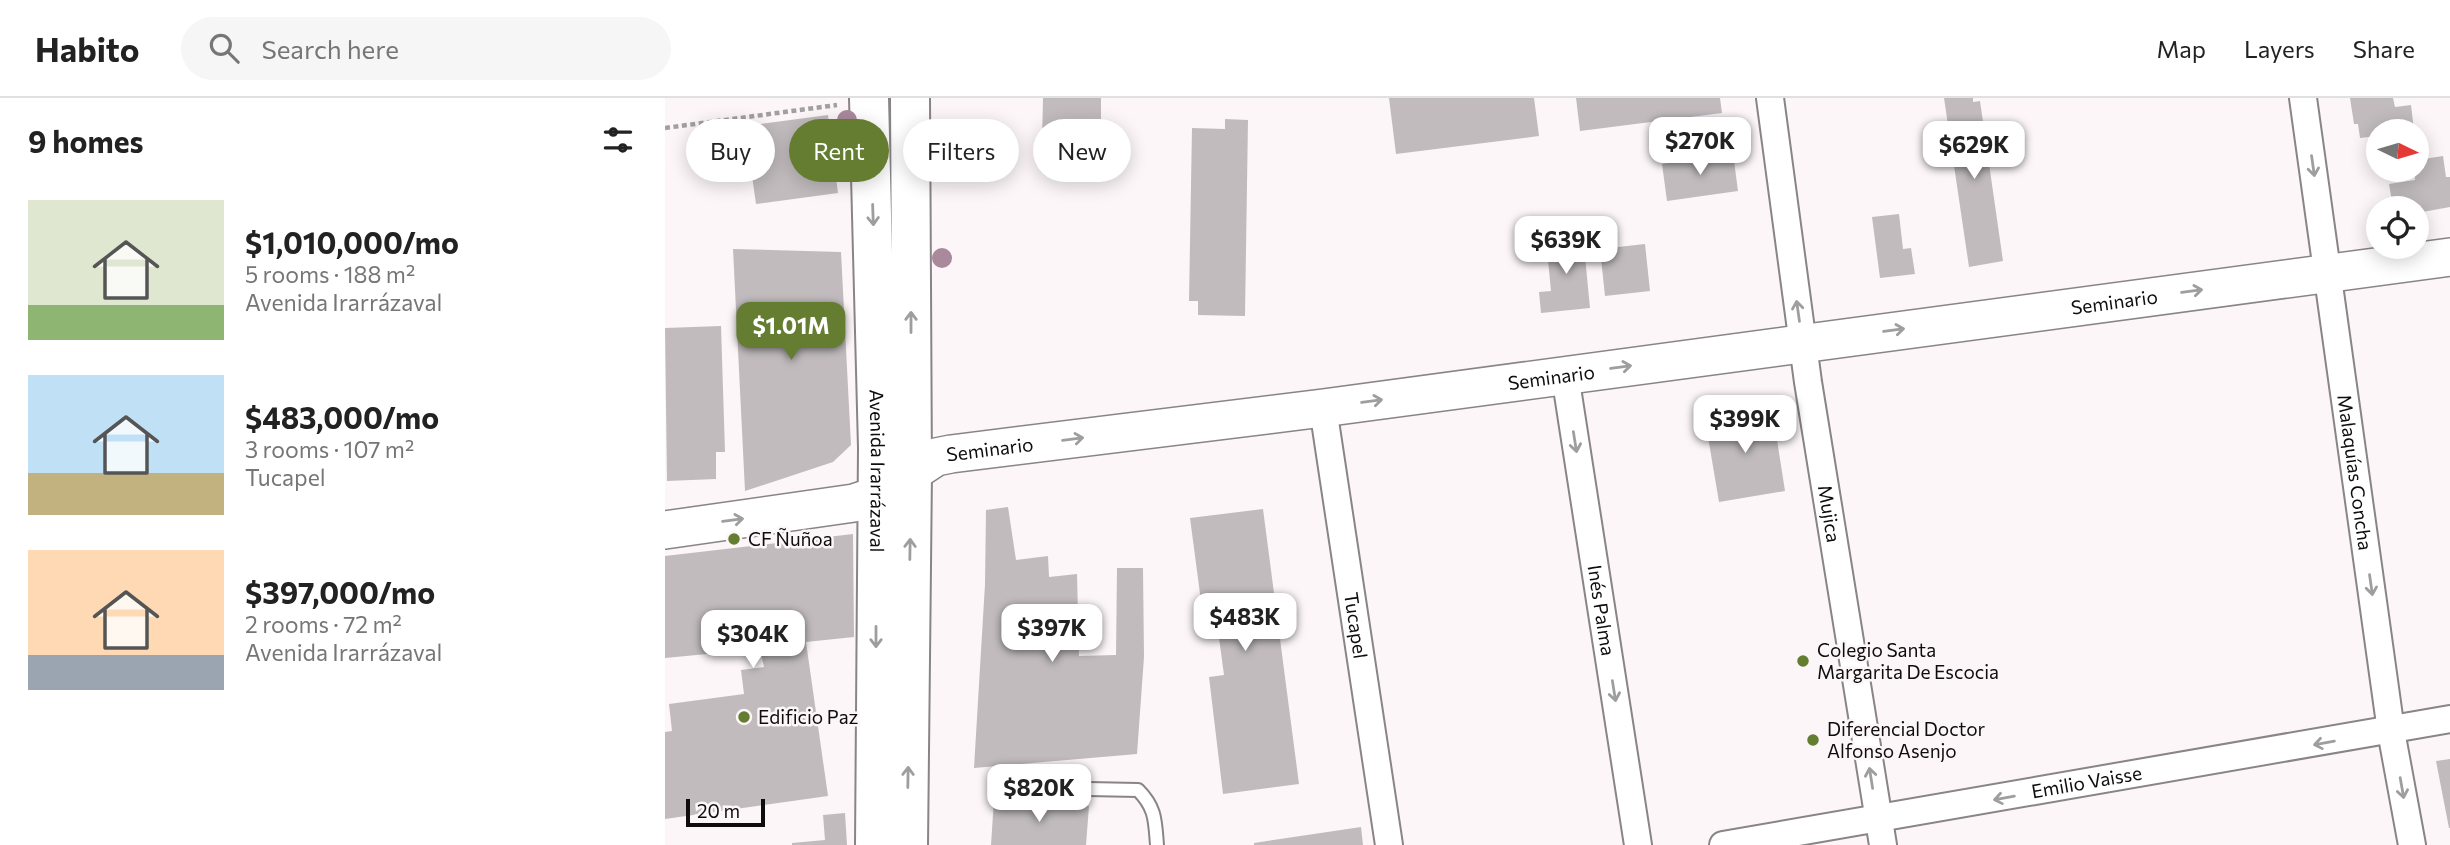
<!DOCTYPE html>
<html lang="en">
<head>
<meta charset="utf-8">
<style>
  :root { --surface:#fff; --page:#f6f6f6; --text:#222; --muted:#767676; --line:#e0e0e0; --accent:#647d31 }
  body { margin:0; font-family:Commissioner,sans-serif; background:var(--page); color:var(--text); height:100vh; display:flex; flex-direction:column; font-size:26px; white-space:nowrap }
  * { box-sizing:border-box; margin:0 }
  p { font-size:23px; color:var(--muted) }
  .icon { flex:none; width:38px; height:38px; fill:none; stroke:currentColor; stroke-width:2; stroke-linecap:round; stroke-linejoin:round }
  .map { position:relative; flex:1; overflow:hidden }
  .sheet { display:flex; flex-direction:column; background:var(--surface); width:665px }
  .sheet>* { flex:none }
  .banner { position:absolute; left:21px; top:21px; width:665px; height:63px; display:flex; gap:14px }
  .needle { width:46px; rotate:95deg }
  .tools { position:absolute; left:1701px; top:21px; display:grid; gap:14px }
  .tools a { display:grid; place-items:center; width:63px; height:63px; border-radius:50%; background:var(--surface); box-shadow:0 4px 18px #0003; font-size:35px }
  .scale { position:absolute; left:21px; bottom:18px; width:79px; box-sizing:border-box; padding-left:7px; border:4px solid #0e0c0d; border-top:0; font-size:19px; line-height:24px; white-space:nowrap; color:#0e0c0d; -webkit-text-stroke:5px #fcf6f9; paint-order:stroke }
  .price { position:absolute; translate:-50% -60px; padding:0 16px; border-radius:14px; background:#fff; color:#222; font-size:23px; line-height:46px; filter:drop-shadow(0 2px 4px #0008) }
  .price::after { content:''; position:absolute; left:50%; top:42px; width:21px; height:16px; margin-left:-10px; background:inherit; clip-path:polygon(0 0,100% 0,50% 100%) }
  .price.selected { background:var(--accent); color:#fff }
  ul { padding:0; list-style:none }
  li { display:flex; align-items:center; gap:21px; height:175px; padding:0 28px }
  li span { display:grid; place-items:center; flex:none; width:196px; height:140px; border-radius:0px; color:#555 }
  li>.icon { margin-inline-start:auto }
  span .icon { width:84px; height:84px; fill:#fffc; stroke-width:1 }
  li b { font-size:30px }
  h2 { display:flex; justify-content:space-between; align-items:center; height:84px; padding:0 28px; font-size:30px }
  .pill { padding:0 24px; border-radius:32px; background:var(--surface); box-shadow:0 4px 18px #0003; font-size:24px; line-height:63px }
  .pill.selected { background:var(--accent); color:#fff }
  header { display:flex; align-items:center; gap:42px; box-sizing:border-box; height:98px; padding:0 35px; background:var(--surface); border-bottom:2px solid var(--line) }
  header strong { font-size:33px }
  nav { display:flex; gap:38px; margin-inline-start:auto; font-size:24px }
  .search { width:490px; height:63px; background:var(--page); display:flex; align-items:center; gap:18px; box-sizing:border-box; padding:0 24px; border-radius:38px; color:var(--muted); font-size:26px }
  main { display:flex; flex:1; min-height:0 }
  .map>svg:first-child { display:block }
  .building { fill:#c1bbbe }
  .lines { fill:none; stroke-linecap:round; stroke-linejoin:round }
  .lane-casing { stroke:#898487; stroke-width:16 }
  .street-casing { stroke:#898487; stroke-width:30 }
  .secondary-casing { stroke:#898487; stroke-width:40 }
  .primary-casing { stroke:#898487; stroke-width:42 }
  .path { stroke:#a39fa1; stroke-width:4.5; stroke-dasharray:5 3.5; stroke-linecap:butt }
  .lane { stroke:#fff; stroke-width:12 }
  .street { stroke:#fff; stroke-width:26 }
  .secondary { stroke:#fff; stroke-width:37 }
  .primary { stroke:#fff; stroke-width:38 }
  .tree { fill:#ab899c }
  .oneway { stroke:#9f9e9e }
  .poi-dot { fill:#647d31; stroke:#fcf6f9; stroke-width:2.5 }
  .labels { text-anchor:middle; stroke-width:5; stroke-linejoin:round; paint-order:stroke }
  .street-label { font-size:19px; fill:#0e0c0d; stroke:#fcf6f9 }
  .poi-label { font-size:19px; fill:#0e0c0d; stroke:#fcf6f9; text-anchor:start }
</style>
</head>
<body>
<header>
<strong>Habito</strong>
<div class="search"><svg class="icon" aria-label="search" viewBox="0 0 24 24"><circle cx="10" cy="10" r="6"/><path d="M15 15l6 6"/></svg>Search here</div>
<nav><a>Map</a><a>Layers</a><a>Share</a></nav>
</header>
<main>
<section class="sheet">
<h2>9 homes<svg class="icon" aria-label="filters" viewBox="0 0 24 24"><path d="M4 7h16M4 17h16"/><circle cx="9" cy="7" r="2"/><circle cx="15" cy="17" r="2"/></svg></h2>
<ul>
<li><span style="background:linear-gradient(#dfe7d0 75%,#8fb573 0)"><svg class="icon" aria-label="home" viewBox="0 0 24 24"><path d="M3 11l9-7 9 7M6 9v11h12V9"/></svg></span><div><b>$1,010,000/mo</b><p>5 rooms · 188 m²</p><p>Avenida Irarrázaval</p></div></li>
<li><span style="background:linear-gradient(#bfe0f5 70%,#c2b280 0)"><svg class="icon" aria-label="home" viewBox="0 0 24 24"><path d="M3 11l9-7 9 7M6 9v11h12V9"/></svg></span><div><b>$483,000/mo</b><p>3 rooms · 107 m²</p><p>Tucapel</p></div></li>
<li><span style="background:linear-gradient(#ffd9b3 75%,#9aa5b1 0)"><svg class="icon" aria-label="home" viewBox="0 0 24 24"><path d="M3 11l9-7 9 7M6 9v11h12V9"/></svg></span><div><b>$397,000/mo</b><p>2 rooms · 72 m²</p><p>Avenida Irarrázaval</p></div></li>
</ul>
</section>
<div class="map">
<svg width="1785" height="747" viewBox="0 0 1785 747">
  <rect width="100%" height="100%" fill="#fcf6f9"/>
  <!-- building -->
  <path class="building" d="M378,0H436V43H377Z
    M724,0H869L874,38L731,56Z
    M911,0H1055L1057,15L915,33Z
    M1279,0H1308V4L1315,3L1338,163L1304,169Z
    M1685,0H1728L1730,9L1746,7L1749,32L1713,33V38L1695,40L1693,26H1689Z
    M163,17L173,95L91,106L80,28Z
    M560,21L583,22L580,218L533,217V203H524L527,30L560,31Z
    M1068,55L1073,93L1002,103L997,66Z
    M1778,58L1781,79H1785V109L1752,115V110H1728L1724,86L1750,82L1749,72H1752V62Z
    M1234,116L1238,151L1246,150L1250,176L1215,180L1207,119Z
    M918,138L925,210L876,215L874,194L886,193L881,142Z
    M980,146L985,193L940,198L935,151Z
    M68,151L176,154L186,347L168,364L80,393Z
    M56,228L60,354H51V381L2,383L0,230Z
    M1107,310L1120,393L1054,404L1040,321Z
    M343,409L351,462L383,458L384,479L412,476L414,558L451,557L452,470H478L479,559L472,656L309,670L320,486L321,412Z
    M598,411L634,686L558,696L544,579L559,577L552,525L539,526L525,420Z
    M188,436L189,539L141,544L163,698L0,721V634L7,633L4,606L79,596L76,572L99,569L95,551L0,560V458Z
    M1785,661V730H1784L1771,663Z
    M329,701L424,708L421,747H326Z
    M180,715L182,747H127V745L160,742L158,717Z
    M696,729L698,747H589V745Z"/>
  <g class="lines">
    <!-- lane casing -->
    <g class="lane-casing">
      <path id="lane" d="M372,690L473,692C491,710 490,723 492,747"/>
    </g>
    <!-- street casing -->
    <g class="street-casing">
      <g id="street">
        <path id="s1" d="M1105,0L1143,284L1218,747"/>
        <path id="s2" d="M1638,0L1726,633L1747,747"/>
        <path id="s3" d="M900,277L973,747"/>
        <path id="s4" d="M658,310L724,747"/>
        <path id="s5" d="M1058,747L1785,621"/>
      </g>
    </g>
    <!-- secondary casing -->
    <g class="secondary-casing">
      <g id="secondary">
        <path id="s6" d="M0,432L189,405L213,397L271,359L286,356L658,310L1785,159"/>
      </g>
    </g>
    <!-- primary casing -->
    <g class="primary-casing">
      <g id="primary">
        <path id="s7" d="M204,0L213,350L210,747"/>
        <path d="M243,747L247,374L245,0"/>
      </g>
    </g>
    <!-- path -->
    <path class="path" d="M0,30L172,7"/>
    <!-- lane -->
    <use href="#lane" class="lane"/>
    <!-- street -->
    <use href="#street" class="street"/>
    <!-- secondary -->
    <use href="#secondary" class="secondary"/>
    <!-- primary -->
    <use href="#primary" class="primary"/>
  </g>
  <!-- trees -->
  <g class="tree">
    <circle cx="182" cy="22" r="10"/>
    <circle cx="182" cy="44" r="10"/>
    <circle cx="185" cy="72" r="10"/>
    <circle cx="277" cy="160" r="10"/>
  </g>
  <!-- one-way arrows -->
  <defs><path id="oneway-shaft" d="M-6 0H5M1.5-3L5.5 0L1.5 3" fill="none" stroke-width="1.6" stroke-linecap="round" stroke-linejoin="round" transform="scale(1.75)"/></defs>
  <g class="oneway">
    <use href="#oneway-shaft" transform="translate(1648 68) rotate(82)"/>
    <use href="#oneway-shaft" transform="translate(208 117) rotate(88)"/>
    <use href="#oneway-shaft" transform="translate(1527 193) rotate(-8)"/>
    <use href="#oneway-shaft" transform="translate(1133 213) rotate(-98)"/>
    <use href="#oneway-shaft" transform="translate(246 224) rotate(-90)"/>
    <use href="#oneway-shaft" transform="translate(1229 232) rotate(-8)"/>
    <use href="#oneway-shaft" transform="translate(956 269) rotate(-8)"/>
    <use href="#oneway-shaft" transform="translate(707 303) rotate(-8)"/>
    <use href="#oneway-shaft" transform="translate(408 341) rotate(-7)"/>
    <use href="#oneway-shaft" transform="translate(910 344) rotate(81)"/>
    <use href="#oneway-shaft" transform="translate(68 422) rotate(-8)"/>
    <use href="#oneway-shaft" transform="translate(245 451) rotate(-89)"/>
    <use href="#oneway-shaft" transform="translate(1706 487) rotate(82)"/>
    <use href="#oneway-shaft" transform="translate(211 539) rotate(90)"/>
    <use href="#oneway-shaft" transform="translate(949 593) rotate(81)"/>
    <use href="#oneway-shaft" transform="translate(1659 645) rotate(170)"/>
    <use href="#oneway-shaft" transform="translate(243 679) rotate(-89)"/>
    <use href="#oneway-shaft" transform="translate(1206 680) rotate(-99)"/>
    <use href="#oneway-shaft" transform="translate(1737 690) rotate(80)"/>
    <use href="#oneway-shaft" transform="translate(1339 700) rotate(170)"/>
  </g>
  <!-- markers -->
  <g class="poi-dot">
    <circle cx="69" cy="441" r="7"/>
    <circle cx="1138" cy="563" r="7"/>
    <circle cx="79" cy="619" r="7"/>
    <circle cx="1148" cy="642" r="7"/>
  </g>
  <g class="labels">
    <!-- street labels -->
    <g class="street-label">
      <text dy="7" stroke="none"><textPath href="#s6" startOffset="1474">Seminario</textPath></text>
      <text dy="7" stroke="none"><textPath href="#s6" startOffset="906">Seminario</textPath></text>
      <text dy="7" stroke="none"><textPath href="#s6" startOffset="340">Seminario</textPath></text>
      <text dy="7" stroke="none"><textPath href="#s7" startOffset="373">Avenida Irarrázaval</textPath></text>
      <text dy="7" stroke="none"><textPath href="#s2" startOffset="378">Malaquías Concha</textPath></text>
      <text dy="7" stroke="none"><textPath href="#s1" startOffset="420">Mujica</textPath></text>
      <text dy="7" stroke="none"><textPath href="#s3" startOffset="238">Inés Palma</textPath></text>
      <text dy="7" stroke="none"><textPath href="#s4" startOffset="220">Tucapel</textPath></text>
      <text dy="7" stroke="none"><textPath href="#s5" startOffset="369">Emilio Vaisse</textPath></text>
    </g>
    <!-- poi labels -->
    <g class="poi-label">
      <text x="83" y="448">CF Ñuñoa</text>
      <text x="1152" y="559">Colegio Santa<tspan x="1152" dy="22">Margarita De Escocia</tspan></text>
      <text x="93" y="626">Edificio Paz</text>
      <text x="1162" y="638">Diferencial Doctor<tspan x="1162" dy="22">Alfonso Asenjo</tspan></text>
    </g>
  </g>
</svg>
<div class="tools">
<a><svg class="needle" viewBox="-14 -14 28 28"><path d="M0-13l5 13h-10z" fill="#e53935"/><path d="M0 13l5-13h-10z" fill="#767676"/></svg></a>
<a><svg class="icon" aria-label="locate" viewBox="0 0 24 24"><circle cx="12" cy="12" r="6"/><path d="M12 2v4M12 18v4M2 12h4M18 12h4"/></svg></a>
</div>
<div class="scale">20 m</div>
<b class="price" style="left:1035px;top:79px">$270K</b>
<b class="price" style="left:1309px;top:83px">$629K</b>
<b class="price" style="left:901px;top:178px">$639K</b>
<b class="price selected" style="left:126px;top:264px">$1.01M</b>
<b class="price" style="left:1080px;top:357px">$399K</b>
<b class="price" style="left:580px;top:555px">$483K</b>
<b class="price" style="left:387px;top:566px">$397K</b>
<b class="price" style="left:88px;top:572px">$304K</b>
<b class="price" style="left:374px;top:726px">$820K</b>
<div class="banner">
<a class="pill">Buy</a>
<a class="pill selected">Rent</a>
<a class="pill">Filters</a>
<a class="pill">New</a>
</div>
</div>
</main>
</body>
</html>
